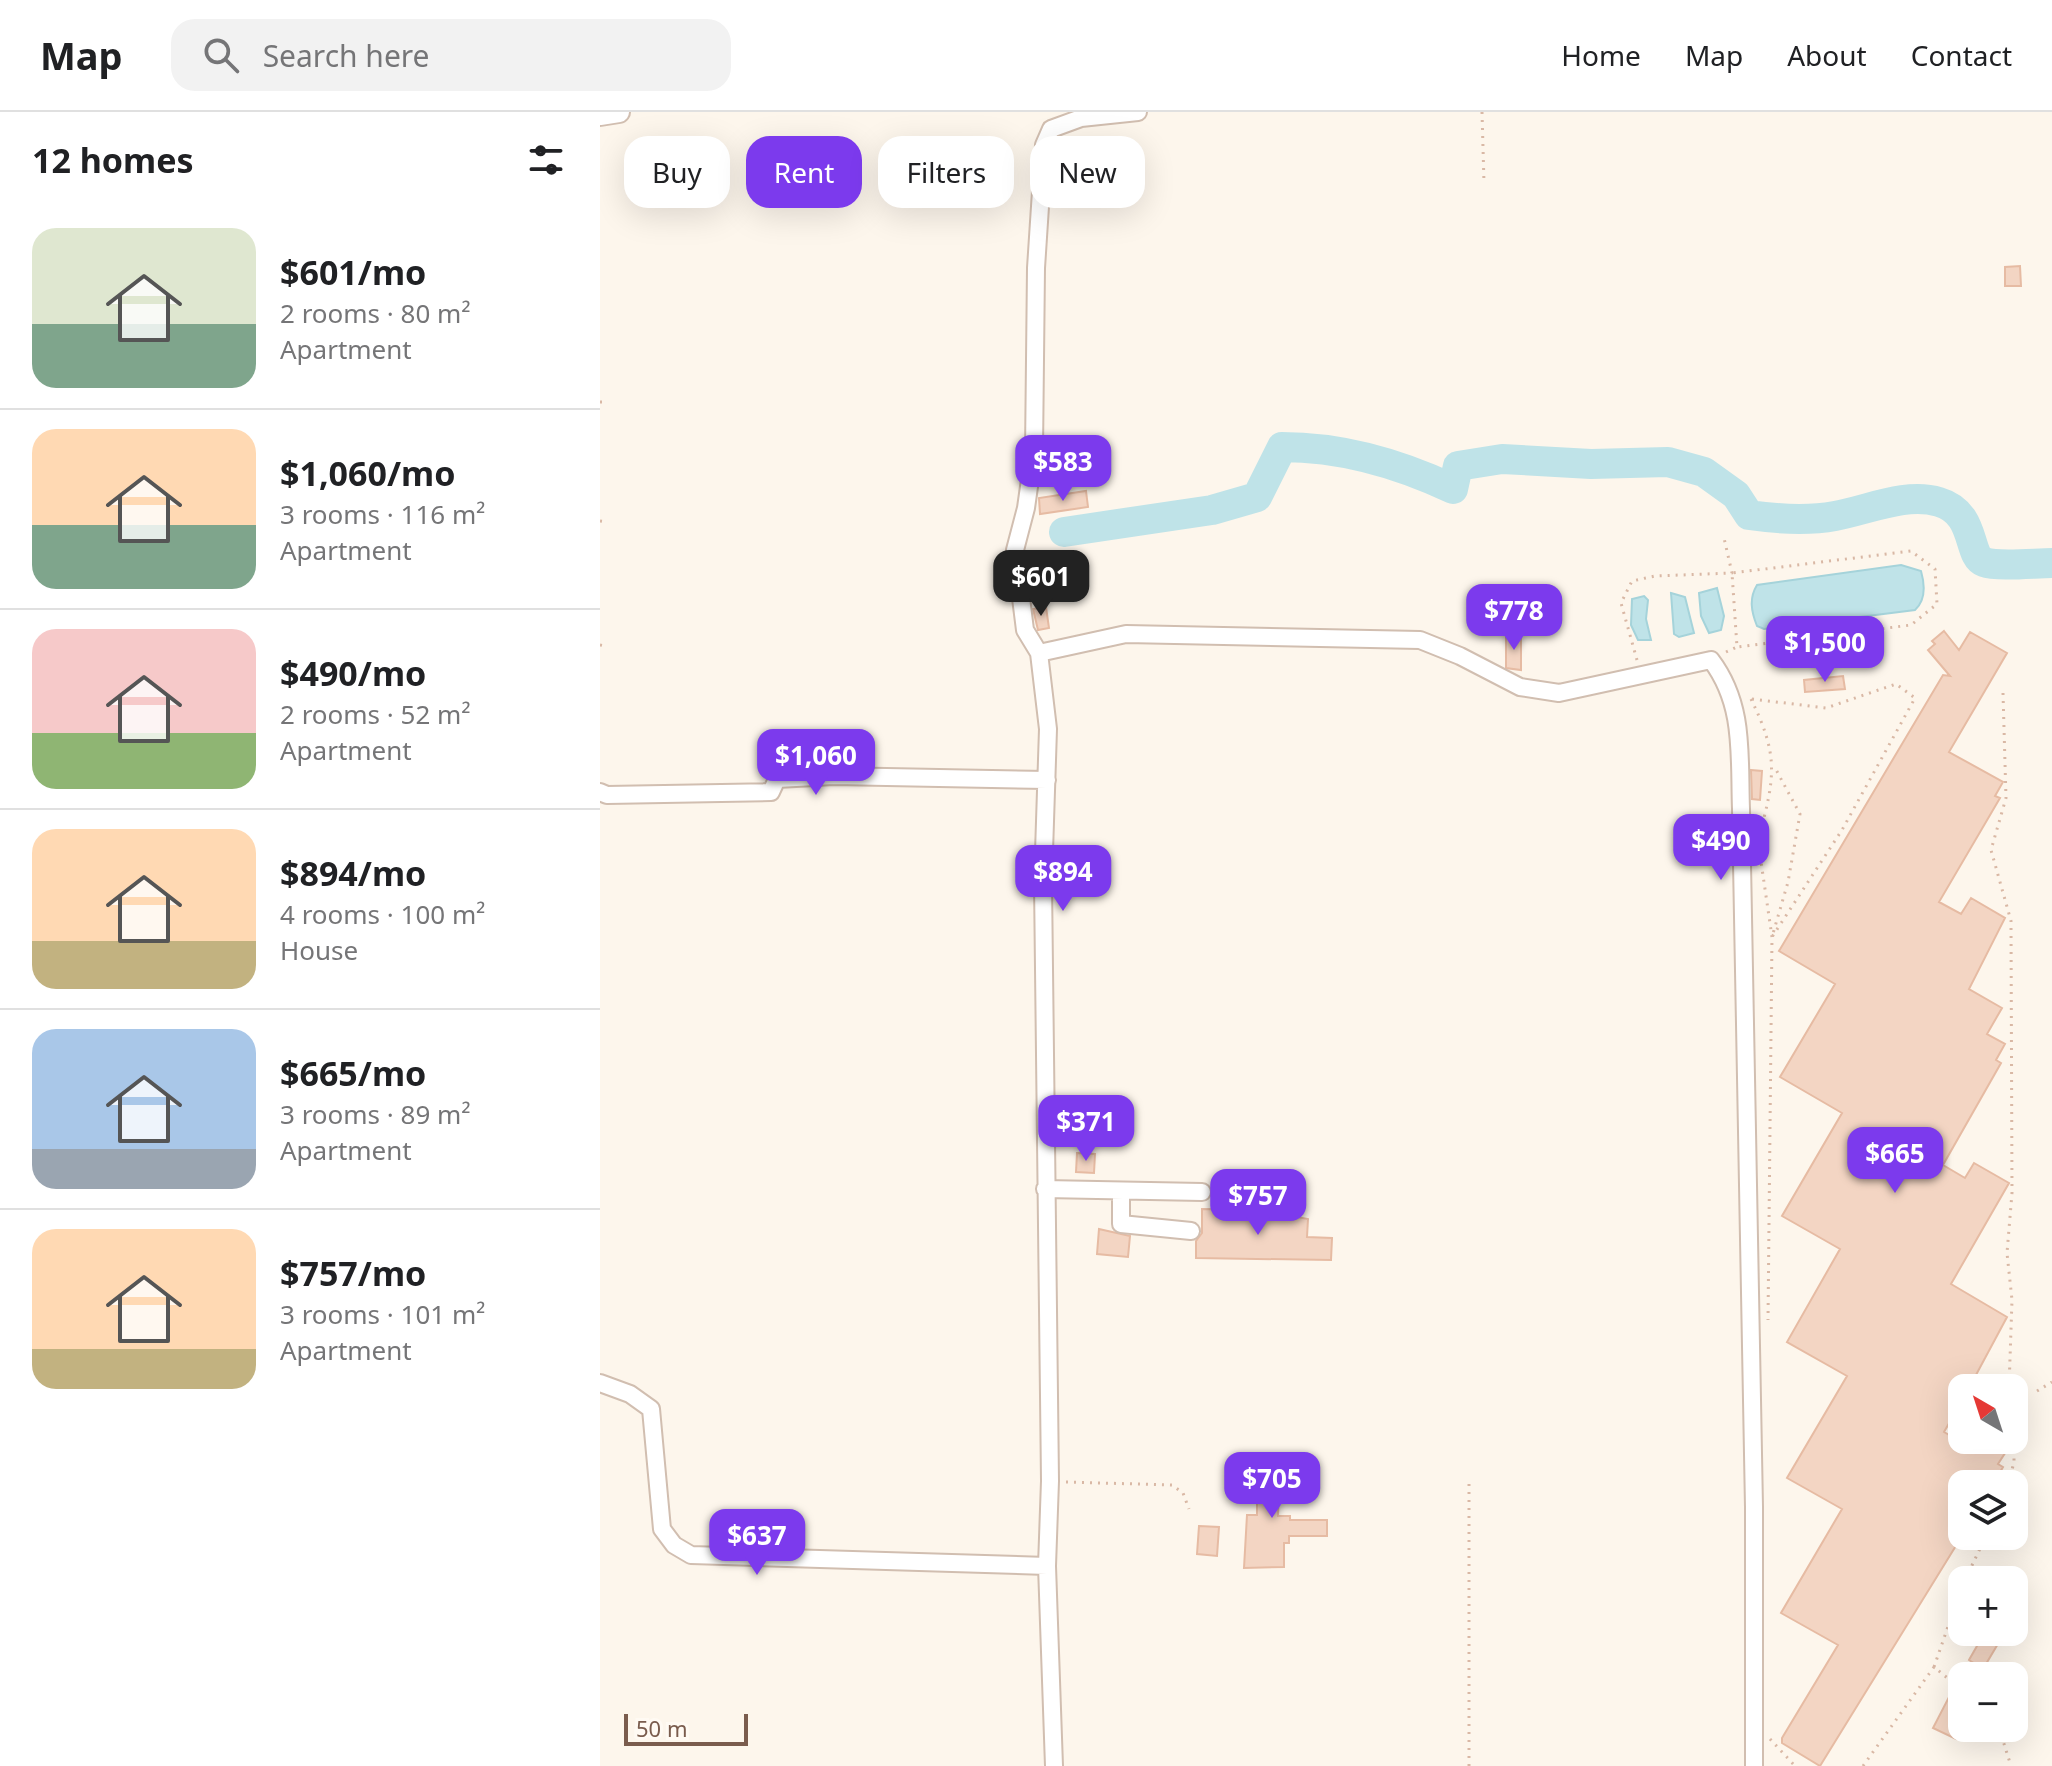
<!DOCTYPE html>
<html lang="en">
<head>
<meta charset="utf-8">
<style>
  :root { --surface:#fff; --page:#f2f2f2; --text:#202124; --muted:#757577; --line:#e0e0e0; --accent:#7c3aed }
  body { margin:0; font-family:"Noto Sans",sans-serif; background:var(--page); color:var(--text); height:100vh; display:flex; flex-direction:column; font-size:30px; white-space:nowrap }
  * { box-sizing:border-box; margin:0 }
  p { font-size:26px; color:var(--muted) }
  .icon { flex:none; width:44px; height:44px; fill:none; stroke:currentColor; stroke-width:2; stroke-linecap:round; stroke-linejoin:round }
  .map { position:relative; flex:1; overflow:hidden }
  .side { display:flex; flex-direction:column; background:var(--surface); width:600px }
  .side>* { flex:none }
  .top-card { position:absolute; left:24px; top:24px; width:760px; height:72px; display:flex; gap:16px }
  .needle { width:52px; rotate:321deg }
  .fabs { position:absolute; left:1348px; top:1262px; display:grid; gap:16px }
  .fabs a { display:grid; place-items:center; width:80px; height:80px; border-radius:16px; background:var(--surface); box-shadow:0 8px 32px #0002; font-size:40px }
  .scale { position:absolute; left:24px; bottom:20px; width:124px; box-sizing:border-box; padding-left:8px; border:4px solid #7a5c4d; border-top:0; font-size:22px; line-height:28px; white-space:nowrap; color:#7a5c4d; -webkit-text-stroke:6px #fffaf3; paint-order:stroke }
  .price { position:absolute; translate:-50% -68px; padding:0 18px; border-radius:16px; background:var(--accent); color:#fff; font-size:26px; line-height:52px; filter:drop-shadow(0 2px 4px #0008) }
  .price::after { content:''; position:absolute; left:50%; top:48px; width:24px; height:18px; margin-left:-12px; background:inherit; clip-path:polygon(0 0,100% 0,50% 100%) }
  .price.current { background:#222; color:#fff }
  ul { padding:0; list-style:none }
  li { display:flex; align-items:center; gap:24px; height:200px; padding:0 32px }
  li+li { border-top:2px solid var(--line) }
  li span { display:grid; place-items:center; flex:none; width:224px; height:160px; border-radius:24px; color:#555 }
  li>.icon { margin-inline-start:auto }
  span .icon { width:96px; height:96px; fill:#fffc; stroke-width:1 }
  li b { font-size:34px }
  h2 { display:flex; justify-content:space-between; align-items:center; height:96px; padding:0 32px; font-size:34px }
  .chip { padding:0 28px; border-radius:24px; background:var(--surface); box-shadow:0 8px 32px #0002; font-size:28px; line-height:72px }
  .chip.current { background:var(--accent); color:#fff }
  header { display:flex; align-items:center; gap:48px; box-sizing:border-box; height:112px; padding:0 40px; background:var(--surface); border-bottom:2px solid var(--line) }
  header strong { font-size:38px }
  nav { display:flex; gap:44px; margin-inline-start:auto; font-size:28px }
  .search { width:560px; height:72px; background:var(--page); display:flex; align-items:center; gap:20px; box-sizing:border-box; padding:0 28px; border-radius:24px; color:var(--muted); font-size:30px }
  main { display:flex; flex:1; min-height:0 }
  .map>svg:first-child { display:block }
  .water { fill:#bfe3e8; stroke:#a5d3da; stroke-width:2 }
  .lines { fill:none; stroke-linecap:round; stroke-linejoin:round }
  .river { stroke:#bfe3e8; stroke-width:30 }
  .building { fill:#f3d5c3; stroke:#e6bba3; stroke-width:2 }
  .minor-casing { stroke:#d1beb0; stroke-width:20 }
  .tertiary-casing { stroke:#d1beb0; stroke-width:24 }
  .path { stroke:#d9b8a5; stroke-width:3; stroke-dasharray:2 6; stroke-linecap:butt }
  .minor { stroke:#fff; stroke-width:16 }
  .tertiary { stroke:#fff; stroke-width:20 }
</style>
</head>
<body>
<header>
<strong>Map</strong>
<div class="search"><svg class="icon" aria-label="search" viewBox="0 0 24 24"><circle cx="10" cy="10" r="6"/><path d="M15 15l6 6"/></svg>Search here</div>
<nav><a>Home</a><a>Map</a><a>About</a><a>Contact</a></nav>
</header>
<main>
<section class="side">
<h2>12 homes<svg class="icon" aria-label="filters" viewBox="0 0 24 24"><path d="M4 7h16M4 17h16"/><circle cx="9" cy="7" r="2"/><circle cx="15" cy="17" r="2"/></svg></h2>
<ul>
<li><span style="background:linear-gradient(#dfe7d0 60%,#7fa58c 0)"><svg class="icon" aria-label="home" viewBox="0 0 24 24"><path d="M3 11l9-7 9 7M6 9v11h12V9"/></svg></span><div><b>$601/mo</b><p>2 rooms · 80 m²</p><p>Apartment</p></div></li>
<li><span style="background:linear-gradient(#ffd9b3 60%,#7fa58c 0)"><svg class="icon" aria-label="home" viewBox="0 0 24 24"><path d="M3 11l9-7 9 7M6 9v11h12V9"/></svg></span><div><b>$1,060/mo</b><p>3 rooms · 116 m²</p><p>Apartment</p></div></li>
<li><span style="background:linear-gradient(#f6c9c9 65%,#8fb573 0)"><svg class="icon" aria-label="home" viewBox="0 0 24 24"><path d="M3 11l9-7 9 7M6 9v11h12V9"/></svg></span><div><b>$490/mo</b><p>2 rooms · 52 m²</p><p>Apartment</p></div></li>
<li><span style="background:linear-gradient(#ffd9b3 70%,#c2b280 0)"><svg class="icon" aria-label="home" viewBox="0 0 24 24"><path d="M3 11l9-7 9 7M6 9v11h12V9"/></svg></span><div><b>$894/mo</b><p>4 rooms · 100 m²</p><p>House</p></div></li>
<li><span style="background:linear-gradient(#a9c7e8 75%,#9aa5b1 0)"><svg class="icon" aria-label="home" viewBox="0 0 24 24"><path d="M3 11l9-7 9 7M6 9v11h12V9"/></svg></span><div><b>$665/mo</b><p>3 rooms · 89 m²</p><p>Apartment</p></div></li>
<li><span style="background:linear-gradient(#ffd9b3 75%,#c2b280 0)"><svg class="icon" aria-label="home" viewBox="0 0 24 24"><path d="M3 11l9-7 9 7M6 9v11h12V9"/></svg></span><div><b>$757/mo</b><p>3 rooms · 101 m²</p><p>Apartment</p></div></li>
</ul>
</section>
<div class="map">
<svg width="1452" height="1654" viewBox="0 0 1452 1654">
  <rect width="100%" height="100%" fill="#fdf6ec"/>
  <!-- water -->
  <path class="water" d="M1301,453L1321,459C1325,473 1326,488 1315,498L1164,517L1157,514C1151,499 1149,486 1157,473Z
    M1117,476L1124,504L1121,518L1109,521L1101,504L1099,481Z
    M1071,481L1085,485L1094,521L1079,525L1074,522Z
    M1044,484L1048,488L1046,507L1051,528H1038L1031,513L1032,487Z"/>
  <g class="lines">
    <!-- river -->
    <path class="river" d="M464,420L612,398L657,385L682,335C741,335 800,352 853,377L858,354L902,347L991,352L1068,350L1104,360L1136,383L1149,403C1177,407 1208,409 1235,404C1268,398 1306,380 1339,390C1377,401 1367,444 1384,450C1398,455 1435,451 1452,451"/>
  </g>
  <!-- building -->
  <path class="building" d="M1420,154L1421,174H1405V155Z
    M486,379L488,395L440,402L439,386Z
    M446,495L449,516L438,518L433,497Z
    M1344,519L1359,538L1370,520L1407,541L1349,640L1403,670L1395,684L1400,686L1339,790L1361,802L1371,786L1405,806L1369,877L1402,896L1387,922L1405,932L1396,948L1401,951L1343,1053L1365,1066L1374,1051L1409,1071L1351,1172L1407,1205L1369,1276H1362V1289L1344,1320L1358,1328H1397L1409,1335L1398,1352L1403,1355L1393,1372H1362V1424L1220,1654L1182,1631V1626L1238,1533L1181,1501L1242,1397L1187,1366L1247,1264L1187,1230L1240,1137L1182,1104L1242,1001L1180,965L1235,872L1179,839L1343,563L1350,564L1328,538L1335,532L1332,529Z
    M906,522H921V558L906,556Z
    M1265,531L1267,544L1245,547L1243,533Z
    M1243,564L1245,577L1205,580L1204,568Z
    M1151,658L1162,659L1160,688L1152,687Z
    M477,1041L495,1042L494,1061L476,1060Z
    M602,1097L659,1098L708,1107L707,1125L732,1126L731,1148L596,1146V1129L602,1121Z
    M499,1117L530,1124L528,1145L497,1142Z
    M656,1353L686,1354L685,1376L679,1375L678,1404H690V1408H727V1424H689V1431H684V1455L644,1456L647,1403H657V1375H644L645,1356L656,1357Z
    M599,1414L619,1415L617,1444L597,1442Z
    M1385,1520H1405L1383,1557L1369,1548Z
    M1349,1585L1362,1592L1357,1604L1362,1606V1615L1356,1627L1333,1616Z"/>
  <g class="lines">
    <!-- minor casing -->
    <g class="minor-casing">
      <path id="minor" d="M439,541L526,522L820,528L860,544L920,575L959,581L1111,548C1145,593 1139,643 1141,697L1154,1395V1654
        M0,680L7,683L171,680L177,667L234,664L447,668
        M445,1077L602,1080
        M521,1081V1112L591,1119
        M0,1271L30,1282L51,1297L62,1417L74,1433L91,1443L447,1454
        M454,1654L447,1454L450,1369L443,771L448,617L439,541L425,518L415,438L426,396L434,339L436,156L444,33L451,17L481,6L538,0"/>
    </g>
    <!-- tertiary casing -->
    <g class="tertiary-casing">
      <path id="tertiary" d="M0,3L19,0"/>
    </g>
    <!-- path -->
    <path class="path" d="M882,0L884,71
      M0,290H2
      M0,409L7,410
      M0,533L5,534
      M1126,540L1137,535L1132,461L1311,439L1335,457L1337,492L1311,513L1137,535
      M1037,548L1021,491L1032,469L1055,464L1132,461L1124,426
      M1403,581L1406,686L1391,738L1411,809L1412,1081L1407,1141L1412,1188L1409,1276
      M1151,587C1179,644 1175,665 1159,725
      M1152,587L1226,596L1296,572L1315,586L1242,718L1172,825L1188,770L1200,702L1174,654
      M1159,736L1172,825L1168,1208
      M1437,1279L1452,1270
      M466,1370L572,1373L583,1381L589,1397
      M1409,1372L1414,1349V1328
      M1365,1468L1386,1424
      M1334,1555L1362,1474
      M1399,1616L1411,1654
      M1170,1627L1195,1654
      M869,1654V1369
      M1263,1654L1334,1555L1362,1578"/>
    <!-- minor -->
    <use href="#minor" class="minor"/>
    <!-- tertiary -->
    <use href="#tertiary" class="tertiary"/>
  </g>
</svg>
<div class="fabs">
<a><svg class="needle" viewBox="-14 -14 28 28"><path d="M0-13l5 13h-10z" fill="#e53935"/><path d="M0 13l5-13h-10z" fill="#757577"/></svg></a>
<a><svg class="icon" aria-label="layers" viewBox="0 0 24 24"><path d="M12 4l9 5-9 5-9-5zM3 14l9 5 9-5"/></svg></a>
<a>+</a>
<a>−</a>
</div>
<div class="scale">50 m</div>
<b class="price" style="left:463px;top:391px">$583</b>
<b class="price current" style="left:441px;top:506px">$601</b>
<b class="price" style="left:914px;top:540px">$778</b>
<b class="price" style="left:1225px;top:572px">$1,500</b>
<b class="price" style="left:216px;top:685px">$1,060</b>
<b class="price" style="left:1121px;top:770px">$490</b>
<b class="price" style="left:463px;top:801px">$894</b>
<b class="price" style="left:486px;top:1051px">$371</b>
<b class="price" style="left:1295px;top:1083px">$665</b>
<b class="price" style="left:658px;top:1125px">$757</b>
<b class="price" style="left:672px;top:1408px">$705</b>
<b class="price" style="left:157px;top:1465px">$637</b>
<div class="top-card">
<a class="chip">Buy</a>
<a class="chip current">Rent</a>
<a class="chip">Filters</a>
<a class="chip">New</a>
</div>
</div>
</main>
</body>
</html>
